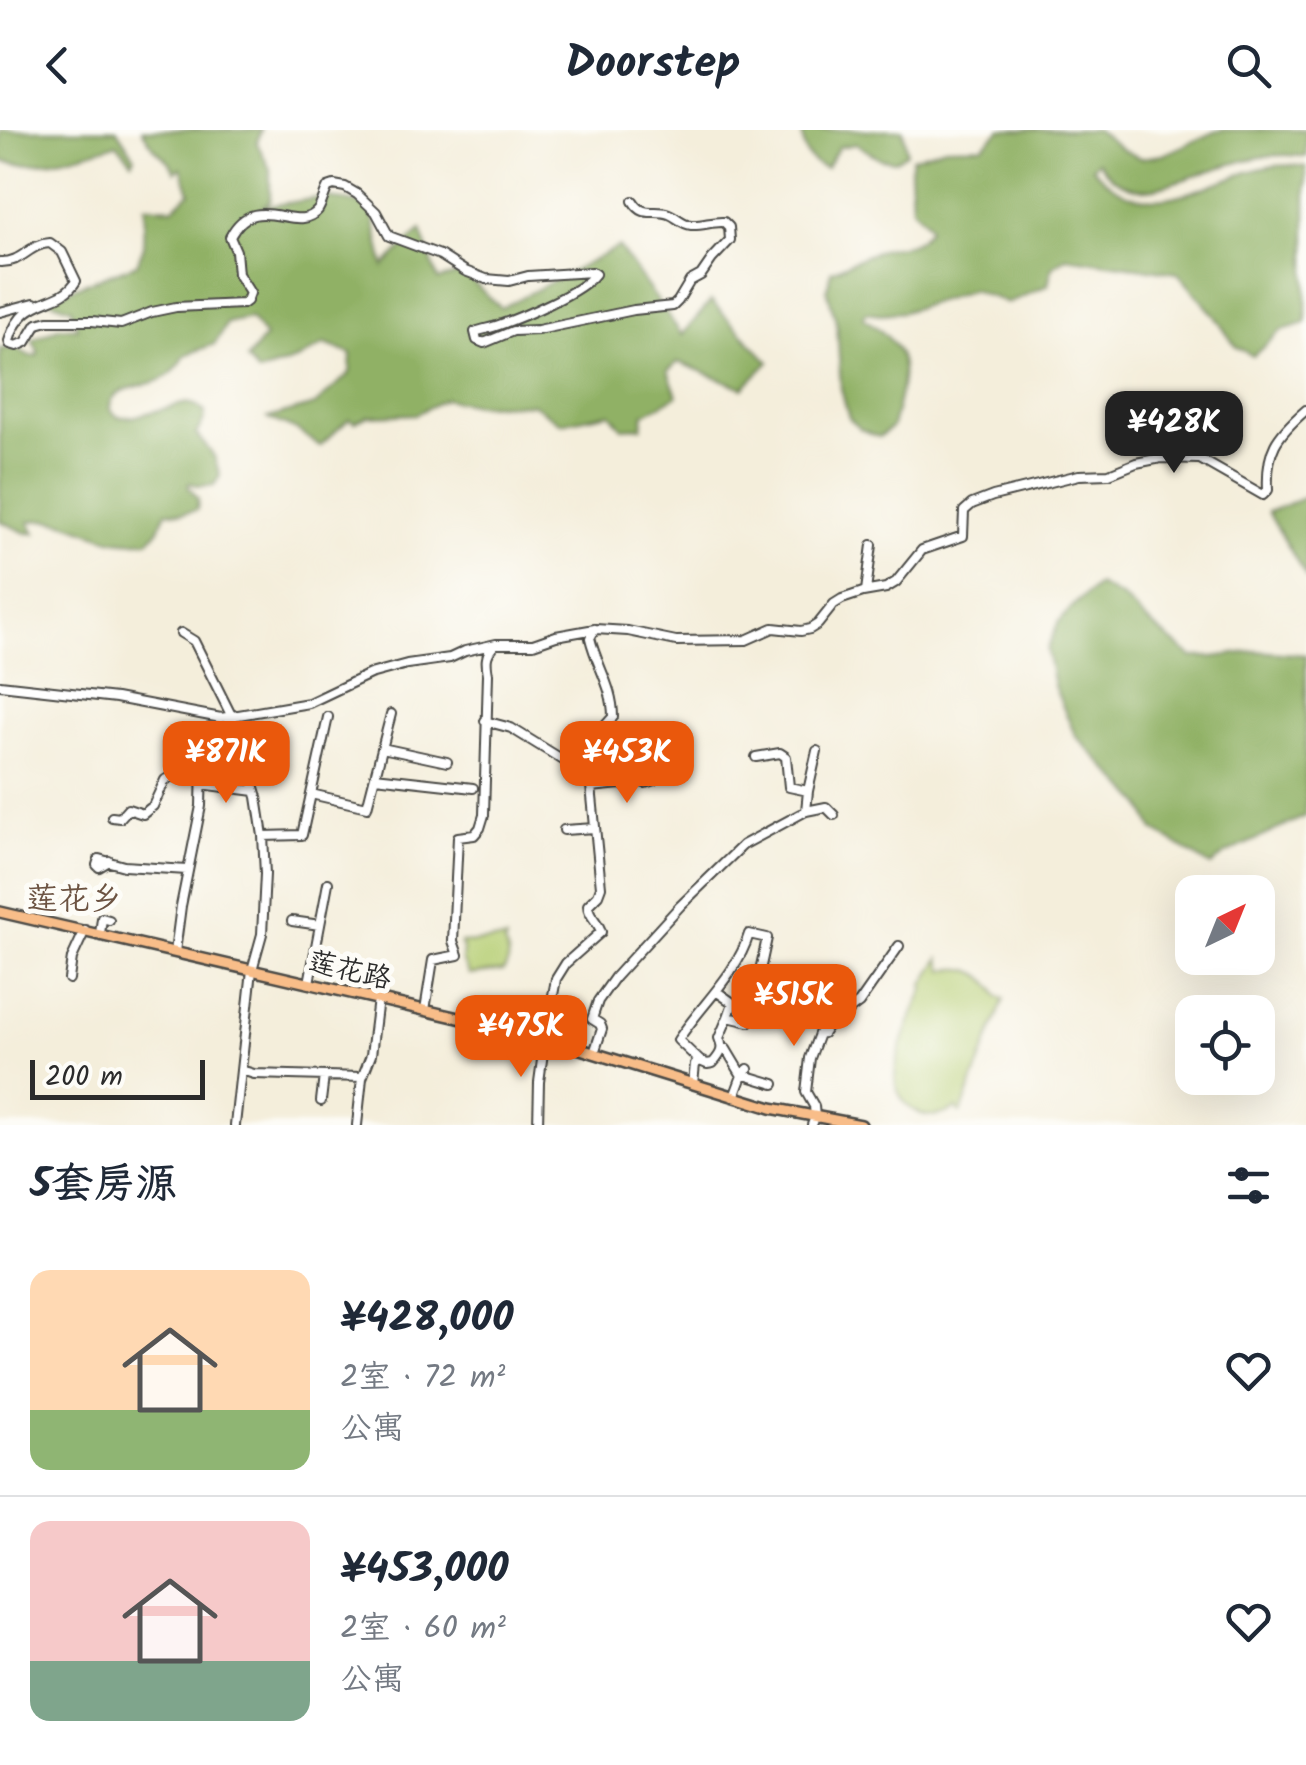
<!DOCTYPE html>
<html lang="zh">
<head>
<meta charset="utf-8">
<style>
  :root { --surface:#fff; --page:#f2f2f3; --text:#1f2937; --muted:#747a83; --line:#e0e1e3; --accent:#ea580c }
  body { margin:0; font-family:Kalam,"LXGW WenKai TC",sans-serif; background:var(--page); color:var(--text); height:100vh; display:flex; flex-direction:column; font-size:38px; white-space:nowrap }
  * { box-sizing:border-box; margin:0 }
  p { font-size:32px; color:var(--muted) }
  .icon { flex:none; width:55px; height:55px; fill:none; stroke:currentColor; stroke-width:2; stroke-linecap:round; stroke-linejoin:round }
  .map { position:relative; height:995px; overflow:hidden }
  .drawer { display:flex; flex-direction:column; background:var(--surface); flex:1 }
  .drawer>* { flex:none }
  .needle { width:65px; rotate:43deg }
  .buttons { position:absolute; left:1175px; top:745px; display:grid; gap:20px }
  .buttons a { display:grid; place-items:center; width:100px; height:100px; border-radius:20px; background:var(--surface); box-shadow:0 10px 40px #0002; font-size:50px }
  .scale { position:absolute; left:30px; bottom:25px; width:175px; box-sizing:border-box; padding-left:10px; border:5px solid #2b2b2b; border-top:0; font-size:28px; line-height:35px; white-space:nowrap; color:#2b2b2b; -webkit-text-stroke:8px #fdfcf7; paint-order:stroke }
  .price { position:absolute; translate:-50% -85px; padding:0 22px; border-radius:20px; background:var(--accent); color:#fff; font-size:32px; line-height:65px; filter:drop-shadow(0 2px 5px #0008) }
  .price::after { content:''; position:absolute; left:50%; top:60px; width:30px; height:22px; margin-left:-15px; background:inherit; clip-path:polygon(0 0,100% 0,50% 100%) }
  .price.current { background:#222; color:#fff }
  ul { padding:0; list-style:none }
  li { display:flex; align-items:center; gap:30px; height:250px; padding:0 30px }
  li+li { border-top:2px solid var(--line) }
  li span { display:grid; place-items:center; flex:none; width:280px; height:200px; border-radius:20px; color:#555 }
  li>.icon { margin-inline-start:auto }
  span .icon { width:120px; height:120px; fill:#fffc; stroke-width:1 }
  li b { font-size:42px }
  h2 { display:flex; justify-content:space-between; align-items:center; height:120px; padding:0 30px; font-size:42px }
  header { display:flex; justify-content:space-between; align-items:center; height:130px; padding:0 30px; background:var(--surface); font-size:45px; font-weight:700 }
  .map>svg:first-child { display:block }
  .green { fill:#b6ce73; stroke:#707c4f; stroke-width:2.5 }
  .forest { fill:#90b165; stroke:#5e6e48; stroke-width:2.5 }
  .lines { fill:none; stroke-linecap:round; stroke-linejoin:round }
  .minor-casing { stroke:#494845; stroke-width:12 }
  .major-casing { stroke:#494845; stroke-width:14 }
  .minor { stroke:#fff; stroke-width:8 }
  .major { stroke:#f8bd89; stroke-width:9 }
  .labels { text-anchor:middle; stroke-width:10; stroke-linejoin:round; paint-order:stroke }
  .street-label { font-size:28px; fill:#2b2b2b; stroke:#fdfcf7 }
  .quarter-label { font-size:32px; fill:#6c5342; stroke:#fdfcf7 }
</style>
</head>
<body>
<header><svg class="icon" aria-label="back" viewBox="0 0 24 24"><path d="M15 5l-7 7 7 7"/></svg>Doorstep<svg class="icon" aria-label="search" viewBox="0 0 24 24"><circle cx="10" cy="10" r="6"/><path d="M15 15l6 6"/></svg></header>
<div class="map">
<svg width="1306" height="995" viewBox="0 0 1306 995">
  <rect width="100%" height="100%" fill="#fdfcf7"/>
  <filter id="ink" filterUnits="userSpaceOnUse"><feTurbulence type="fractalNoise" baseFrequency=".01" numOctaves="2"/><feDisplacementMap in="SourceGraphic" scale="20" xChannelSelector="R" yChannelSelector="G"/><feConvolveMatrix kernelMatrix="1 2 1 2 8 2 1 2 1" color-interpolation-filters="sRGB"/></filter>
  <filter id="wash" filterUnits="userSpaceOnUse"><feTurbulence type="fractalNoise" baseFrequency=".0048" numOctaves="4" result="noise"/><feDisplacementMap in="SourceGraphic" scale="40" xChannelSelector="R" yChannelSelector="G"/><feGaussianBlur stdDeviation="2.25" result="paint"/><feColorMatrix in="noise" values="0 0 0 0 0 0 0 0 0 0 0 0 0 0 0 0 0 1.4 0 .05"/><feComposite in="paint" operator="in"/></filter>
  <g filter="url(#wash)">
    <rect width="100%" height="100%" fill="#f4eedb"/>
    <!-- green -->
    <path class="green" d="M506,810L504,815C511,824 510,832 503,841L469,845L462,830L463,817L461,816V813Z
      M940,828L944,841C968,834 988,844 998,867L1004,869L961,983L958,982L957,978C943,986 928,990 913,980C903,973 895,959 895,947C895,925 915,878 925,857L923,856Z"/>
    <!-- forest -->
    <path class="forest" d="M0,0H117L135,27L132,31L117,14C86,23 31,42 0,30Z
      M142,0H261L257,13L270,39V71L262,77L325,67L371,76L384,136L421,100L438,150L463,143L501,178L619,117L682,205L711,171L769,232L743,258L678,232L668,241L677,266L644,284L642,297L622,298L610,283L561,293L533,274L475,275L445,269L416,284L368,286L355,292L349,289L320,316L297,300L268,288L315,275L350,243L351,224L325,214L299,229L258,243L247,229L265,207L250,188L227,193L215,214L185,225C180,236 174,243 163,249C145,258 108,255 110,280L118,287H132L187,273L195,275L205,282L204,290L196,304L214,326L220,346L214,355L199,356L190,353L188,356L198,369L197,380L182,383L166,381L158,401L148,411C138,411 126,412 115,410C88,405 57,383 29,392L35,403H26L0,391V219L16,218L30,226H37L38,221L32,210L60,197L77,198L71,178L44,169L137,134L144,116L145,76L173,78L190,62L181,38L175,42L170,33L154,18Z
      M803,0H903L907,22L895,31L881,29L856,14L839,17L826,38C806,32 802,19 803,0Z
      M1000,0H1097L1123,20L1140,28L1163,25L1214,2L1224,0H1306V27C1266,19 1220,38 1182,50C1170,53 1155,60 1143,59C1124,58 1108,47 1098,31L1092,37C1159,116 1230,21 1306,37V193L1282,200L1253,226L1235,216L1215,186L1178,143L1066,127L1052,137L1048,155L1008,173L972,160L903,182L880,184L866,182L863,188C915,221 905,243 892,297L879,307L860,299L849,288L841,259L837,195L827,160L831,141C847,135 862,126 878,121C899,113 914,121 929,98L926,92L912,78L910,42L912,28L945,17L983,16Z
      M1306,367V447L1268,382Z
      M1098,455L1123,468L1147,491L1192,527H1213L1256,521L1306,525V686L1225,724L1211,736L1154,700L1141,674L1075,605L1054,556L1047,520L1058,493L1075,474Z"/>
  </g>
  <g filter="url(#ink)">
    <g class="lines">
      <!-- minor casing -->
      <g class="minor-casing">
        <path id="minor" d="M0,132C23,133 28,114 50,113L62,122L76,151C60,178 23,163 9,211L10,214L17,216L26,212L37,194L48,191H92L121,194L152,182L176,177L243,174L247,171L250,163L238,144L236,121L230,107C255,58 297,106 318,80C322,74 324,64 328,57L334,55L345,57L357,64L376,82L389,106L440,125L465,141L486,149L509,151L528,146L592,142L595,144C582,162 522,187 499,195C491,198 483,199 475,202L477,210L484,213L513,201L538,200L634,180L673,176L678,171L690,151L701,145L712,129L730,110L729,97L724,92C713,91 702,96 691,95C682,94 677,87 669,84C654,78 644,89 633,71
          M0,182L34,173
          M866,461L872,415
          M181,503L194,511L232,587L257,667L263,706L265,744L262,804L252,840L235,995
          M0,555L116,568L221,588L309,573L370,544L407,534L450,528L465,521L496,514H533L556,506L595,499L628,501L676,511L746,510L773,498L801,501L810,499L818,494L834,474L842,469L863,462L886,458L896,452L922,420L963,406L964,381L972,374L993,366L1079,345L1109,344L1136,333L1161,328L1200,329L1263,365L1268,360C1266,320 1276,306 1306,280
          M485,591L511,598L568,633L569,643H589
          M382,618L447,632
          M756,627L780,623L786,627L789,657L808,661L806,681
          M375,647L473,658
          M201,654L255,661
          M591,657L621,654L627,657L639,651L645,653L654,650
          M808,661L817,621
          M311,664L367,677L391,584
          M112,687L120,688L128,679L143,684L153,676L165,650L213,629L247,632L270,620
          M564,700L595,698
          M263,706L302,705L328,587
          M109,731L99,737L97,735L99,729L124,736L187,740
          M292,791L320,795
          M100,804L102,788L109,790
          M175,822L181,776L201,676L202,635L221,588
          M69,849L72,828L85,800
          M309,853L328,753
          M757,860L772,865L788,876L823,893L810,928L806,962L814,976L815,987L812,995
          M425,880L433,830L458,825L453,811L458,707L474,705L480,698L484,685L488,544C486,533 485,525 493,517
          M823,903L827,897L859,873L899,816
          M726,919L741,944L774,954
          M594,923L602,899L600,894L592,889L598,871L615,847L680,776L743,715L806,681L826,677L834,685
          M700,931L707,934L713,933C721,924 724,919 719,908L728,887
          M241,940L254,944L362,947
          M693,954L695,934L700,931L678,910C701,875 737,844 749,804L767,808L749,892L728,887L733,873L716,861
          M734,967L743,943L748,939
          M321,971L324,946
          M357,995L362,948L371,925L378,869
          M538,995L539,952L545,908L556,849L566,833L601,802C599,792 588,786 588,775L598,765L601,757L587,616L613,587C613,557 597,537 590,508L595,499"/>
      </g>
      <!-- major casing -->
      <g class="major-casing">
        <path id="major" d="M0,782L545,908L771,978L861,995"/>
      </g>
      <!-- minor -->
      <use href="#minor" class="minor"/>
      <!-- major -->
      <use href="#major" class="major"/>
    </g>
  </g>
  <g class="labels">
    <!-- street labels -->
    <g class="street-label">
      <text transform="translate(350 839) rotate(13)" y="10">莲花路</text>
    </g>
    <!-- quarter labels -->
    <g class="quarter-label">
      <text x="74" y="779">莲花乡</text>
    </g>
  </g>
</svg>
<div class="buttons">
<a><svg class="needle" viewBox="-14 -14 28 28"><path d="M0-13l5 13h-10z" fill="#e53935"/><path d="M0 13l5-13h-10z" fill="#747a83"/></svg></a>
<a><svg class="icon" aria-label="locate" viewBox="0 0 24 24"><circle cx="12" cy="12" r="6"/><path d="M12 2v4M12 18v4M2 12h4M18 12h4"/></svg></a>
</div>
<div class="scale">200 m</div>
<b class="price current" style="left:1174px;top:346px">¥428K</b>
<b class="price" style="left:226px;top:676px">¥871K</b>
<b class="price" style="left:627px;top:676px">¥453K</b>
<b class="price" style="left:794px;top:919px">¥515K</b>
<b class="price" style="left:521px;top:950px">¥475K</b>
</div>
<section class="drawer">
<h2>5套房源<svg class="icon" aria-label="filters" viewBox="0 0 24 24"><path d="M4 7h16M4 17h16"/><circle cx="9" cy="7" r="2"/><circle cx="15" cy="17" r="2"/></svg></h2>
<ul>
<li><span style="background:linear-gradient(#ffd9b3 70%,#8fb573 0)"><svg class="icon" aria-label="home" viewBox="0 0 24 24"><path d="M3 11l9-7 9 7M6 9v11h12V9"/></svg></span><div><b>¥428,000</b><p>2室 · 72 m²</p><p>公寓</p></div><svg class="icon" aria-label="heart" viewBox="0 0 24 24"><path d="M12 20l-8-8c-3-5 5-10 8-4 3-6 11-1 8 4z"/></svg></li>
<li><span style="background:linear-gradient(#f6c9c9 70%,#7fa58c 0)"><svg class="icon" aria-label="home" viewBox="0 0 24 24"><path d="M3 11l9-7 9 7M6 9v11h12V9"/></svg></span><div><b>¥453,000</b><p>2室 · 60 m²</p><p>公寓</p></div><svg class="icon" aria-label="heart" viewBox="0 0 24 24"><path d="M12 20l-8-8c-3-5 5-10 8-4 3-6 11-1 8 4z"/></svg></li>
</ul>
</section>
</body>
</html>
